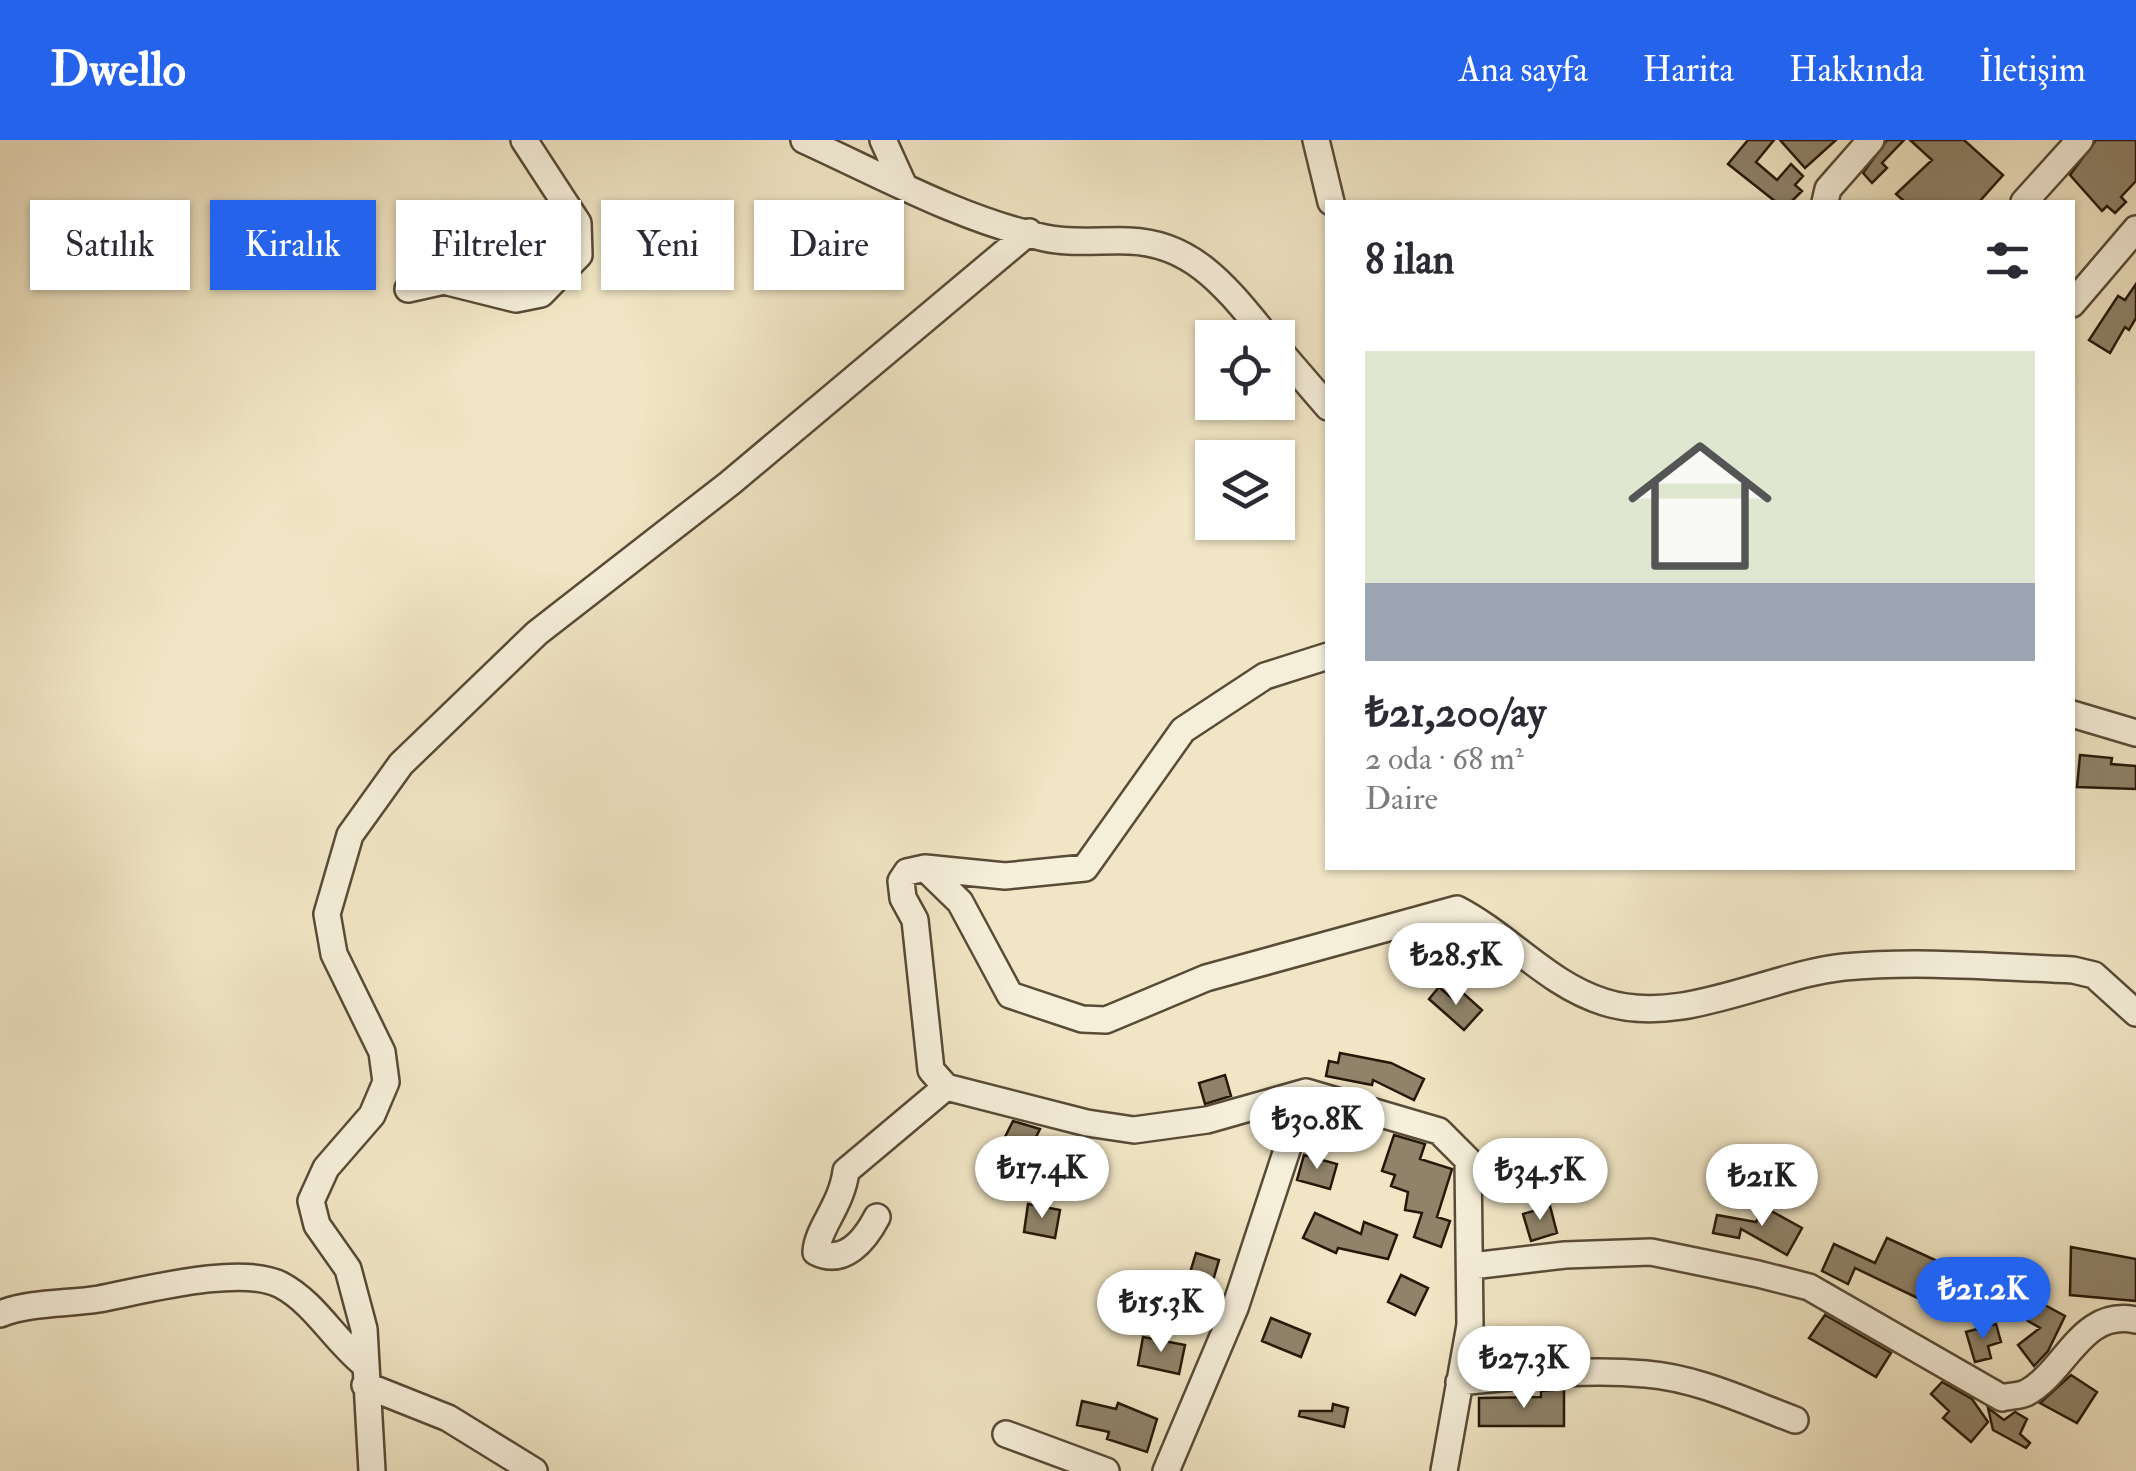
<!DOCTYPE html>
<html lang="tr">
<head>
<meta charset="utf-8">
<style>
  :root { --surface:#fff; --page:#f7f7f7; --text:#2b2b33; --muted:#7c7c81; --line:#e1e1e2; --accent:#2563eb }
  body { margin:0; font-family:"IM FELL Double Pica",serif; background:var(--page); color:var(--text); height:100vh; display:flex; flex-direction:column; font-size:38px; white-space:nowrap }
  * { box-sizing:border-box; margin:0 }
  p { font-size:32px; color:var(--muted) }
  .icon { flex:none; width:55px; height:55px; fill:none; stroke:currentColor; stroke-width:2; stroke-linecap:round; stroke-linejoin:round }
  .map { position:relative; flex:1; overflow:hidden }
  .sheet { position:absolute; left:1325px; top:60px; width:750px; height:670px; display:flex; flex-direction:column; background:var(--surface); border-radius:0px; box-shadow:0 2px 8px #0004 }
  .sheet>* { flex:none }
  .hud { position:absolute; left:30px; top:60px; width:950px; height:90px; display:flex; gap:20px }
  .controls { position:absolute; left:1195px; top:180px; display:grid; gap:20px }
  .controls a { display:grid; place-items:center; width:100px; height:100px; border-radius:0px; background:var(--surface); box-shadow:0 2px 8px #0004; font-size:50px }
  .price { position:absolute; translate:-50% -85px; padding:0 22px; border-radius:35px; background:#fff; color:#222; font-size:32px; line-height:65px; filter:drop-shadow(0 2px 5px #0008) }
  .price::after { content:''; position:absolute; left:50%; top:60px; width:30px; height:22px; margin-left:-15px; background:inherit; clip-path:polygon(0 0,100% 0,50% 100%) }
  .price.current { background:var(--accent); color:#fff }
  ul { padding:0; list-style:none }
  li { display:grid; align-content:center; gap:20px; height:530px; padding:0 40px }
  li+li { border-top:2px solid var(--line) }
  li span { display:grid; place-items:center; height:310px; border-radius:0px; color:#555 }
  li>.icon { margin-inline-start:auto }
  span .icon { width:180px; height:180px; fill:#fffc; stroke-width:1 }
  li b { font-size:42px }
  h2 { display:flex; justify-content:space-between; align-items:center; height:120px; padding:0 40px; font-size:42px }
  .pill { padding:0 35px; border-radius:0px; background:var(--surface); box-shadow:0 2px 8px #0004; font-size:35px; line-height:90px }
  .pill.current { background:var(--accent); color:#fff }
  header { display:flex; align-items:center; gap:60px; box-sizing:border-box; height:140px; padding:0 50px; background:var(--accent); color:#fff }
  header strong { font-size:48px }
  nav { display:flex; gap:55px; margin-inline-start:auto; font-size:35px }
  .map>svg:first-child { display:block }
  .building { fill:#8f836a; stroke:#261808; stroke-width:2.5 }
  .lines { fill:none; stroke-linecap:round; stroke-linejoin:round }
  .minor-casing { stroke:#584b37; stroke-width:30 }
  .minor { stroke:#f5eed9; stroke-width:25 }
</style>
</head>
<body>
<header>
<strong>Dwello</strong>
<nav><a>Ana sayfa</a><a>Harita</a><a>Hakkında</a><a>İletişim</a></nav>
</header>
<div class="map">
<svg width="2136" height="1331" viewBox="0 0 2136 1331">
  <rect width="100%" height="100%" fill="#f0e5c4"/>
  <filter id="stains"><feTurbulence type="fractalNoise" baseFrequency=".002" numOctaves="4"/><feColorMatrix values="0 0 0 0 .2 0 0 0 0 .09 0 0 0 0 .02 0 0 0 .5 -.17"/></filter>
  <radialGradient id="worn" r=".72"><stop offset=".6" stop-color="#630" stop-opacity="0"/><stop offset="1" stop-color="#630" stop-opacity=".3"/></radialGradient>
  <!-- building -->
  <path class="building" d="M1748,0H1774L1756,22L1777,40L1791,24L1803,36L1795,45L1802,51L1791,62H1776L1728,24Z
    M1780,0H1836L1805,28Z
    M1887,0H1904L1882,23L1887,28L1872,43L1863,33Z
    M1910,0H1964L2003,35L1979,62H1905L1896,54L1932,20Z
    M2096,0H2136V41L2121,57L2126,62L2115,73L2107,66L2102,71L2070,35Z
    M2136,144V178L2129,190L2125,187L2110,213L2089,200L2118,156L2125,160Z
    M2080,615L2112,618L2111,624L2136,626V649L2077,647Z
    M1439,847L1455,861L1462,852L1482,870L1464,890L1429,859Z
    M1340,913L1391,923L1424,939L1414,960L1373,940L1372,945L1326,936L1329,921L1338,923Z
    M1225,935L1231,956L1205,964L1199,943Z
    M1013,981L1040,989L1029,1011L1004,999Z
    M1394,995L1425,1004L1420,1019L1452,1029L1437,1077L1450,1081L1441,1107L1414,1097L1422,1073L1405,1070L1408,1052L1391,1046L1395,1035L1382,1031Z
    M1304,1015L1337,1024L1330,1049L1297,1040Z
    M1028,1064L1060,1070L1055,1098L1024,1092Z
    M1550,1066L1557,1093L1531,1101L1523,1074Z
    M1764,1067L1802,1088L1787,1115L1741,1089L1739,1098L1713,1093L1717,1075L1756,1082Z
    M1315,1073L1361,1094L1364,1082L1397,1095L1388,1119L1338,1108L1336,1113L1303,1098Z
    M1887,1098L1935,1120L1933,1125L1944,1131L1928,1163L1855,1128L1848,1144L1822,1131L1834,1104L1875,1123Z
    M2071,1107L2136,1119V1161L2070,1155Z
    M1196,1113L1219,1120L1212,1144L1189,1136Z
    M1401,1135L1428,1148L1415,1175L1388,1162Z
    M2028,1156L2065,1176L2048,1211L2034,1226L2018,1205L2040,1188L2018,1175Z
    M1825,1175L1891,1213L1876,1237L1809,1198Z
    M1271,1178L1310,1194L1301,1217L1262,1201Z
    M1996,1184L2001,1202L1988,1206L1991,1218L1975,1222L1966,1192Z
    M1143,1197L1185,1205L1179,1234L1138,1225Z
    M2071,1235L2097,1252L2077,1283L2040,1263Z
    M1942,1242L1972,1259L1988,1282L1971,1302L1943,1278L1949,1271L1931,1254Z
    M1564,1249V1286H1479V1258L1541,1257V1251Z
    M1082,1261L1116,1269L1118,1263L1157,1279L1147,1312L1107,1299L1109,1292L1077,1285Z
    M1333,1264L1348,1268L1344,1287L1299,1276L1300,1271H1332Z
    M1988,1268L2004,1280L2015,1272L2027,1279L2020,1294L2030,1303L2026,1308L1993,1290Z"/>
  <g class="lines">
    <!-- minor casing -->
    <g class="minor-casing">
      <path id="minor" d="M804,0C881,35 962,80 1045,98C1071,104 1102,100 1129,101C1195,103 1229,151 1268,198
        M883,0L903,44
        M1316,0L1331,62
        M1825,62L1828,49L1871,0
        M2024,62L2080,0
        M408,149L444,141L516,159L541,154L579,115L578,83L524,0
        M2072,164L2136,89
        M1278,209L1328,267
        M1328,516L1265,536L1183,590L1085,728L1005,736L925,728L907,732L901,741L903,758L915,780L931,930L946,947L1087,983L1134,990L1207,980L1306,952L1439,991L1468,1020L1470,1185L1444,1331
        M2072,574L2136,593
        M925,728L960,762L1010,855L1082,879L1106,880L1206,838L1457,769C1509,796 1547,844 1604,862C1681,887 1768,835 1844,827C1919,820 1998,827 2073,830L2094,835L2136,873
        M877,1077C865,1100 844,1126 816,1112C817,1089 842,1065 846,1031L946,947
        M1472,1126L1565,1115L1651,1112L1758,1134L1809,1147L2002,1258C2009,1256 2020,1256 2026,1253C2066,1232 2081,1168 2136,1180
        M0,1174C30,1162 67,1164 99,1159C142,1151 241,1124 281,1145C315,1163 334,1200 364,1224
        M1459,1242C1522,1236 1583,1228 1646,1234C1697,1238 1747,1262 1795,1280
        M365,1245L448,1278L534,1331
        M1006,1294L1106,1331
        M372,1331L364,1189L348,1129L317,1085L311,1061L326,1028L372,975L386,942L382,912L334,814L327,774L350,695L401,624L537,493L730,343L1029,92
        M1166,1331L1235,1168L1306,952"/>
    </g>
    <!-- minor -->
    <use href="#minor" class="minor"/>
  </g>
  <rect width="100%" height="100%" filter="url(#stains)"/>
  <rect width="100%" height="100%" fill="url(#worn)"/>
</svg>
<div class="controls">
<a><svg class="icon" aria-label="locate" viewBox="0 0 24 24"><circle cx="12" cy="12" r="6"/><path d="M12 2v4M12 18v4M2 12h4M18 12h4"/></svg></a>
<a><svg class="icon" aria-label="layers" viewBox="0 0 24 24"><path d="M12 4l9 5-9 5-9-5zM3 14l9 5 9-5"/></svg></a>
</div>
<b class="price" style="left:1456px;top:868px">₺28.5K</b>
<b class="price" style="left:1317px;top:1032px">₺30.8K</b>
<b class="price" style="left:1042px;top:1081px">₺17.4K</b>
<b class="price" style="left:1540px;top:1083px">₺34.5K</b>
<b class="price" style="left:1762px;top:1089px">₺21K</b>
<b class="price current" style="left:1983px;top:1202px">₺21.2K</b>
<b class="price" style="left:1161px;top:1215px">₺15.3K</b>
<b class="price" style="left:1524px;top:1271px">₺27.3K</b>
<div class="hud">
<a class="pill">Satılık</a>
<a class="pill current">Kiralık</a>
<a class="pill">Filtreler</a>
<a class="pill">Yeni</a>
<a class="pill">Daire</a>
</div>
<section class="sheet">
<h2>8 ilan<svg class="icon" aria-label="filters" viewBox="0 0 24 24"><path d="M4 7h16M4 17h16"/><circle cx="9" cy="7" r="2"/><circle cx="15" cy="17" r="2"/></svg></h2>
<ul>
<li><span style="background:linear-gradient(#dfe7d0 75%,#9aa5b1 0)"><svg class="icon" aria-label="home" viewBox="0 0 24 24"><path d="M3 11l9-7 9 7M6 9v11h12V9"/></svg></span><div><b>₺21,200/ay</b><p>2 oda · 68 m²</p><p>Daire</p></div></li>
</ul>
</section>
</div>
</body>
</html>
